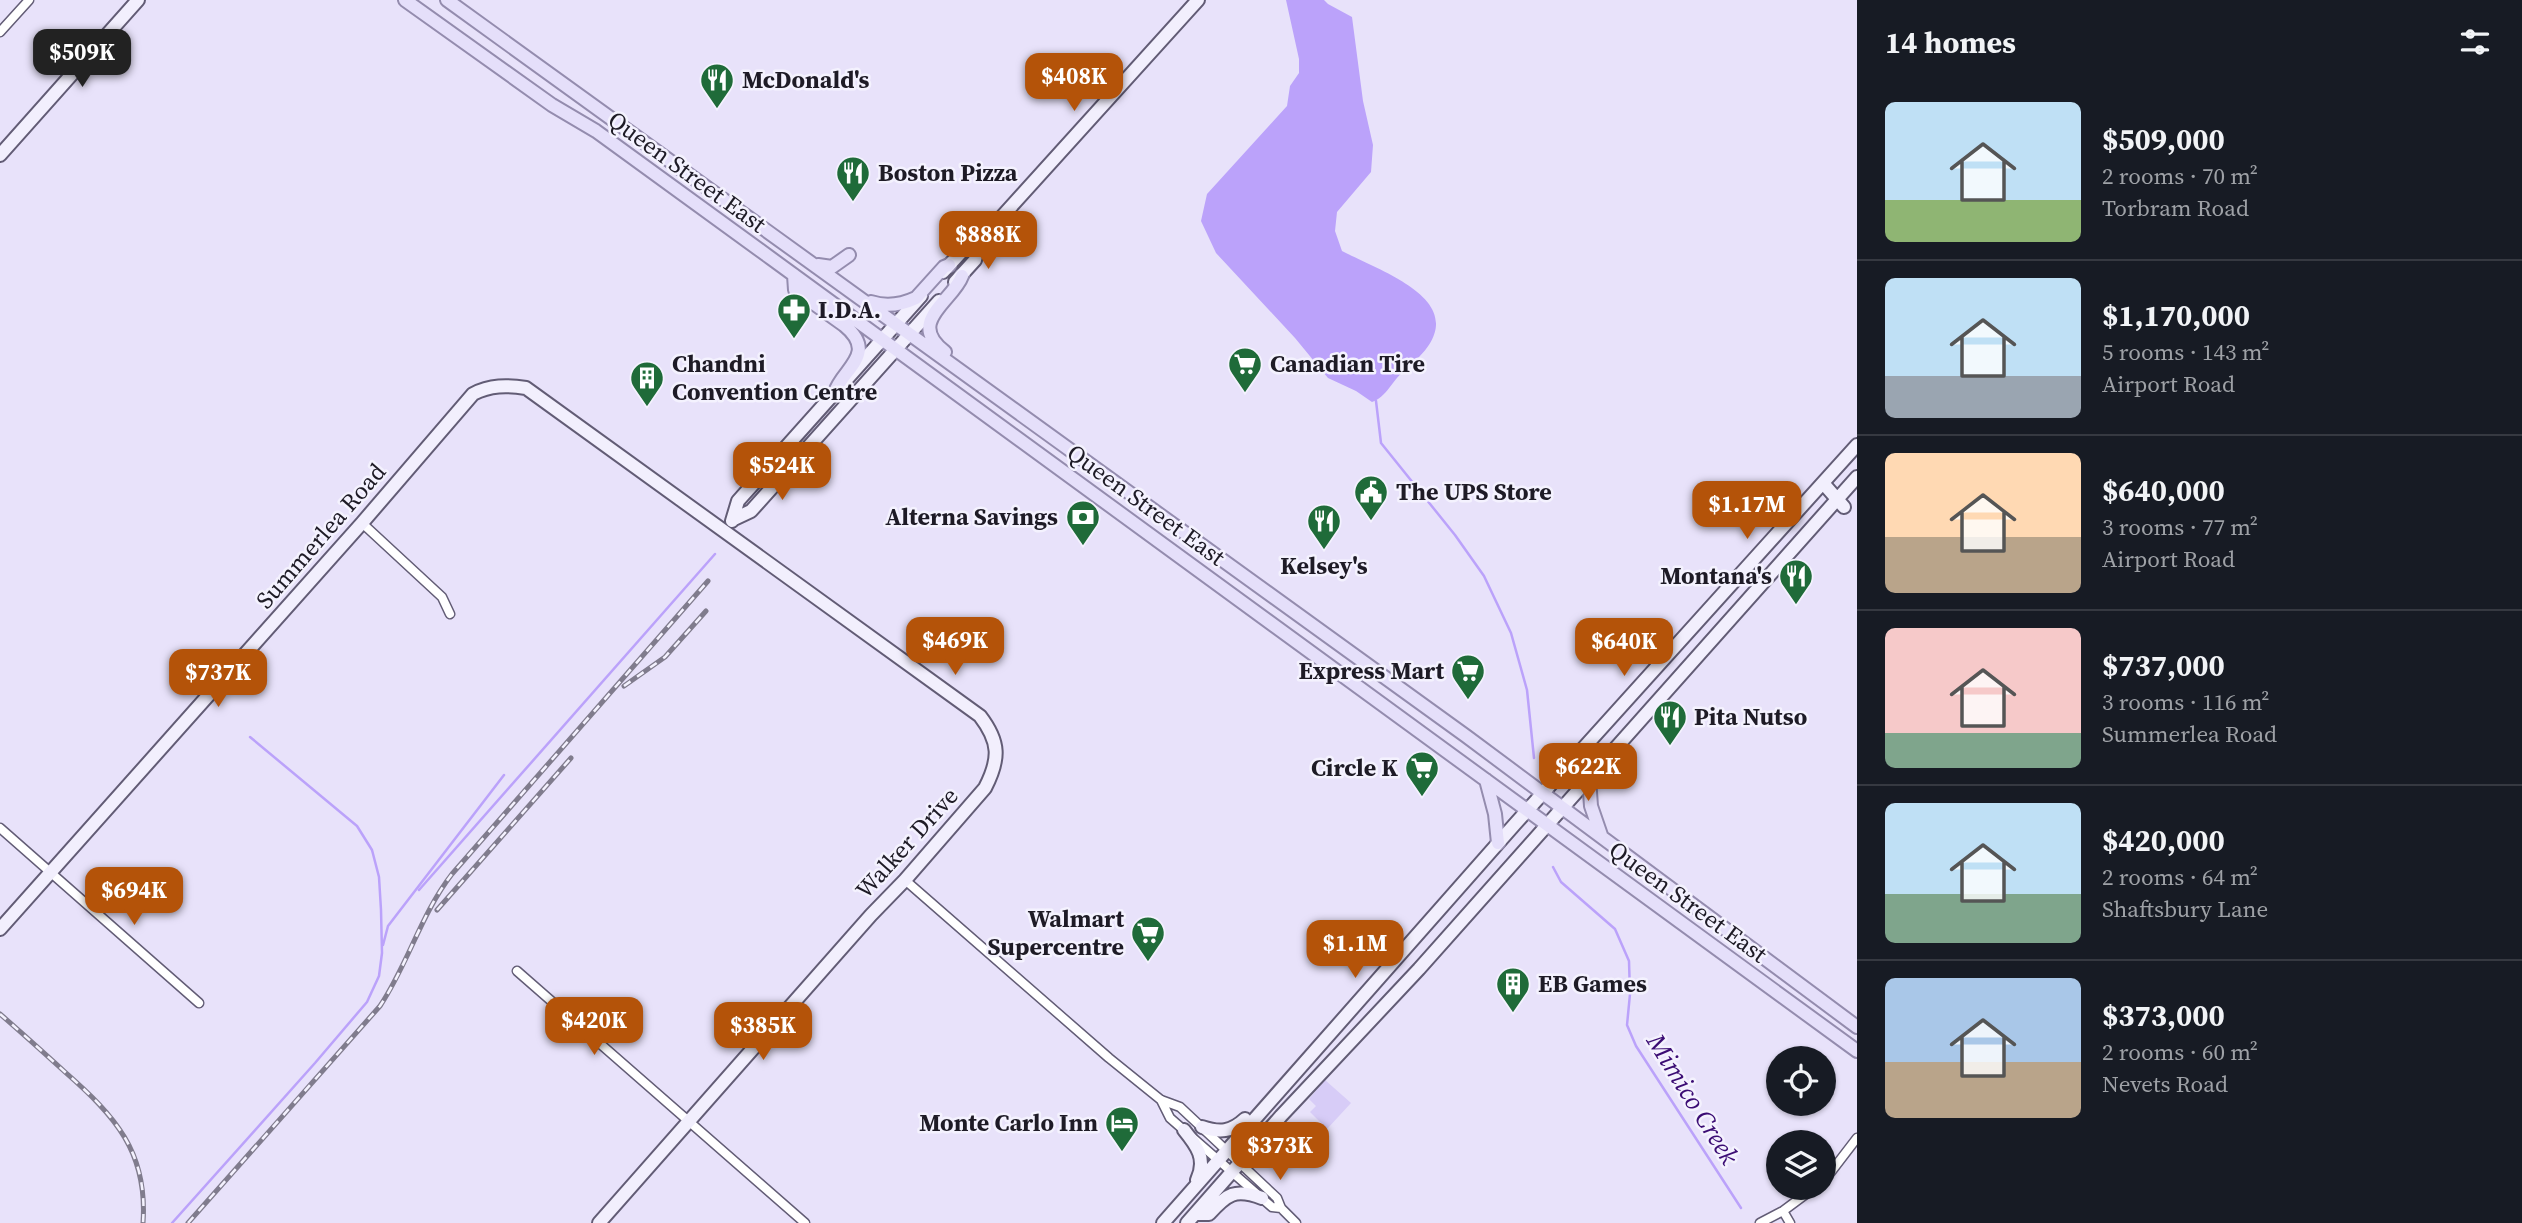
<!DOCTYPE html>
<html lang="en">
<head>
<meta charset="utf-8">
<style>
  :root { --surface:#171b24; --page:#242831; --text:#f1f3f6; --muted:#9ea1a6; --line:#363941; --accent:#b45309 }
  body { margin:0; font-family:"Source Serif 4",serif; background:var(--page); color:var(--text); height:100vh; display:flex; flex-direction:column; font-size:26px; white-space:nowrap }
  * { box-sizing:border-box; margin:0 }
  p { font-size:23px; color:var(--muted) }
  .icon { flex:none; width:38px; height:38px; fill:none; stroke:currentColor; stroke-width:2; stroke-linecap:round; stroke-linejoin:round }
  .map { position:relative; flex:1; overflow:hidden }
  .sheet { display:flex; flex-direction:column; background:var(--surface); width:665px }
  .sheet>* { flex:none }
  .buttons { position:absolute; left:1766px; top:1046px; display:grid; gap:14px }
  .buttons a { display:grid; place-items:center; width:70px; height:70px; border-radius:50%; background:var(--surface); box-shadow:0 2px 5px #0004; font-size:35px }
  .price { position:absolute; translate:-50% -60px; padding:0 16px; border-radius:14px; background:var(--accent); color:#fff; font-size:23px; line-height:46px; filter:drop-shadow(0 2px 4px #0008) }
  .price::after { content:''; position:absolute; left:50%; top:42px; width:21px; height:16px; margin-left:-10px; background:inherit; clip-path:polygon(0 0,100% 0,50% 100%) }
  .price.on { background:#222; color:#fff }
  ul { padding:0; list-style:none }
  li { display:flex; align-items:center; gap:21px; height:175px; padding:0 28px }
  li+li { border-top:2px solid var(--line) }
  li span { display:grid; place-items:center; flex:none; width:196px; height:140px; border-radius:10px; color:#555 }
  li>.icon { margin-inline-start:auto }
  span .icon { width:84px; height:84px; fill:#fffc; stroke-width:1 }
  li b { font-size:30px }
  h2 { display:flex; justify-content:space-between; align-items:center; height:84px; padding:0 28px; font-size:30px }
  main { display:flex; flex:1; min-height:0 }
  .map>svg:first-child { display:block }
  .green { fill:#d7ccf7 }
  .water { fill:#bba2fa }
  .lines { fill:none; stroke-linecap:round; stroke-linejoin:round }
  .stream { stroke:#bba2fa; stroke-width:2.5 }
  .street-casing { stroke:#625c75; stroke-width:11 }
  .secondary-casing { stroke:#625c75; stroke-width:16 }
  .primary-casing { stroke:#948cae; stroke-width:16 }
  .street { stroke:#fff; stroke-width:8 }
  .secondary { stroke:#f2effd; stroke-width:12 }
  .primary { stroke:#e5dffa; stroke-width:12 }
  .rail-casing { stroke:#807c8d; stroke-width:5 }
  .rail { stroke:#f4f2fe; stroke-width:2.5; stroke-dasharray:8; stroke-linecap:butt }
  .labels { text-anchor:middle; stroke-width:5; stroke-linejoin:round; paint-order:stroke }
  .poi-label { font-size:24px; font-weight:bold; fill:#1e1b26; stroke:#f4f2fe; text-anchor:start }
  .street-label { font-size:24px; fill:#1e1b26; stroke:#f4f2fe }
  .water-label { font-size:26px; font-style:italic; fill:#3b0c74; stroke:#f4f2fe }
</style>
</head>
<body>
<main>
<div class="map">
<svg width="1857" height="1223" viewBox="0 0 1857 1223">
  <rect width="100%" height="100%" fill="#e8e2fa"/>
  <!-- green -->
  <path class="green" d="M1325,1080L1351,1103L1327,1129L1310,1112L1316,1106L1309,1099Z"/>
  <!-- water -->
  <path class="water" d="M1286,0H1324L1328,4L1352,17L1363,101L1373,145L1371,172L1337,212L1335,231L1342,251C1391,276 1484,306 1406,369C1393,379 1386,398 1372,402L1356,391L1328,378L1295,338L1216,253L1201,221L1207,194L1287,106L1290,86L1299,73V59Z"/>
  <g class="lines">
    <!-- stream -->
    <path class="stream" d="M1376,401L1381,443L1455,535L1484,576L1511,633L1527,690L1534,758
      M1553,867L1561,882L1615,929L1629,961L1630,994L1627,1025L1636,1046L1741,1208
      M419,890L715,554
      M383,945L388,926L504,775
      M172,1223L315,1063L367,1002L379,976L382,953L381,910L379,877L372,850L357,826L250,737"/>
    <!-- street casing -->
    <g class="street-casing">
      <path id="street" d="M0,32L29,0
        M362,523L442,597L450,614
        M0,828L199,1003
        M905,880L1109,1058L1161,1100L1180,1107L1277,1198L1281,1208L1296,1223
        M517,971L805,1223
        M1161,1100L1170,1118L1272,1207L1281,1208
        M1824,1181L1857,1138
        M1783,1211L1790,1223
        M1760,1223L1783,1211L1814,1188"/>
    </g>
    <!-- secondary casing -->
    <g class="secondary-casing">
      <path id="secondary" d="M0,155L138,0
        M943,272L965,248H978
        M955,282L975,260L978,248L989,231L1198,0
        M1823,483L1844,507
        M734,519L751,511L939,301
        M732,521L738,501L921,296
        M0,929L362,523L473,394C490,385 507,385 526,388L980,716C1000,742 1000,759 985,788L905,880L871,915L599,1223
        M1202,1127C1220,1133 1231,1132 1245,1119
        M1184,1130C1197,1146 1207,1159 1197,1180
        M1195,1214H1209C1227,1194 1235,1188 1262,1198
        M1163,1223L1515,824L1857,445
        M1187,1223L1281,1116L1419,969L1857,477"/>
    </g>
    <!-- primary casing -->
    <g class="primary-casing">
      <path id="primary" d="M405,0L552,105L596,131L772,259L1857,1051
        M447,0L1466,736L1857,1027
        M818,265L832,267L849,255
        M794,275L795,290L844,325C879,354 842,369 835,392
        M871,302C886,307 901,305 916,298L944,267L949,265
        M945,352C905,322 953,301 962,276
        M1589,778L1591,806L1601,835
        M1486,780L1495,814L1498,843"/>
    </g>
    <!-- street -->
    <use href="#street" class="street"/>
    <!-- secondary -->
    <use href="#secondary" class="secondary"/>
    <!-- primary -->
    <use href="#primary" class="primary"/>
    <!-- rail casing -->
    <g class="rail-casing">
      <path id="rail" d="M624,686L665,657L706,611
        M437,910L571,758
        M0,1014C22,1033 43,1052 65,1072C115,1116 148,1152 143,1223
        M188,1223L380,1006C408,964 421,914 452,874L708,581"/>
    </g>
    <!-- rail -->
    <use href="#rail" class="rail"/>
  </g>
  <!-- icons -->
  <defs>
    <g id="restaurant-pin" transform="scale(1.75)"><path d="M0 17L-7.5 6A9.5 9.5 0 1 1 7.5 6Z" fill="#1f6b39" stroke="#f4f2fe"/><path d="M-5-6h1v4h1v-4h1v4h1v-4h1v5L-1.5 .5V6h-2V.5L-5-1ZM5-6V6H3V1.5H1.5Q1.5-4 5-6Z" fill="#fff"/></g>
    <g id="pharmacy-pin" transform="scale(1.75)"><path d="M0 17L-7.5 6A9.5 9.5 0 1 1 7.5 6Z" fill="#1f6b39" stroke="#f4f2fe"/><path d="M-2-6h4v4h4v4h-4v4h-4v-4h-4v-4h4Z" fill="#fff"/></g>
    <g id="supermarket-pin" transform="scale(1.75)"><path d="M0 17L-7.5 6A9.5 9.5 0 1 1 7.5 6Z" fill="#1f6b39" stroke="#f4f2fe"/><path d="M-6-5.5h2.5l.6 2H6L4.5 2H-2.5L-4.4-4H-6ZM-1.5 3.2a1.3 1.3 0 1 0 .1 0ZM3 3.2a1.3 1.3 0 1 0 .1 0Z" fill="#fff"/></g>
    <g id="building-pin" transform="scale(1.75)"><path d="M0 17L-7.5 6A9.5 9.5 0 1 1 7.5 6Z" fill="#1f6b39" stroke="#f4f2fe"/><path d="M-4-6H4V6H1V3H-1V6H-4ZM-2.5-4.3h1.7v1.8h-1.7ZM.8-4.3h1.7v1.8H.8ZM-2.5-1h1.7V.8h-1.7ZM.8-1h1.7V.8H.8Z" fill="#fff"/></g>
    <g id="civic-pin" transform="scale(1.75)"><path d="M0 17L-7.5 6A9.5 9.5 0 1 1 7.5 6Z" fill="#1f6b39" stroke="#f4f2fe"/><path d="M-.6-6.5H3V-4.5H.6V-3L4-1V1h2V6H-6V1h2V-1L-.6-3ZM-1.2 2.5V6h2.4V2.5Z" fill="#fff"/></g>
    <g id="bank-pin" transform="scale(1.75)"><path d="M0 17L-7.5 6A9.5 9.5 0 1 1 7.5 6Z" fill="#1f6b39" stroke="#f4f2fe"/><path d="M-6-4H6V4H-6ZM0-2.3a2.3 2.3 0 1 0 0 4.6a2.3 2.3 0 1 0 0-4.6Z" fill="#fff"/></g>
    <g id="hotel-pin" transform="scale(1.75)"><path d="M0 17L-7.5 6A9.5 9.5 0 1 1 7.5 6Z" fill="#1f6b39" stroke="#f4f2fe"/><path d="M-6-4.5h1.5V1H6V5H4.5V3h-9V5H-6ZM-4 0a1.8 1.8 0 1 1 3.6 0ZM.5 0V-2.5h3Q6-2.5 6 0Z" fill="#fff"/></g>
  </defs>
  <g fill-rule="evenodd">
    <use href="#restaurant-pin" x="717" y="80"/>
    <use href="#restaurant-pin" x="853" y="173"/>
    <use href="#pharmacy-pin" x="794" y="310"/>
    <use href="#supermarket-pin" x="1245" y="364"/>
    <use href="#building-pin" x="647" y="378"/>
    <use href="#civic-pin" x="1371" y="492"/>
    <use href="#bank-pin" x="1083" y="517"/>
    <use href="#restaurant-pin" x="1324" y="521"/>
    <use href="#restaurant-pin" x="1796" y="576"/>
    <use href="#supermarket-pin" x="1468" y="671"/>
    <use href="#restaurant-pin" x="1670" y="717"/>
    <use href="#supermarket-pin" x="1422" y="768"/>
    <use href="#supermarket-pin" x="1148" y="933"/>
    <use href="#building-pin" x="1513" y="984"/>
    <use href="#hotel-pin" x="1122" y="1123"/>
  </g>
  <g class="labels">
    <!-- poi labels -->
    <g class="poi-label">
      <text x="742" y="88">McDonald's</text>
      <text x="878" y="181">Boston Pizza</text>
      <text x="818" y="318">I.D.A.</text>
      <text x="672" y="372">Chandni<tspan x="672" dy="28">Convention Centre</tspan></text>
      <text x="1270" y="372">Canadian Tire</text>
      <text x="1396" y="500">The UPS Store</text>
      <text x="1058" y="525" text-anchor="end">Alterna Savings</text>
      <text x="1324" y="574" text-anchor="middle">Kelsey's</text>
      <text x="1772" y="584" text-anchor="end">Montana's</text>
      <text x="1444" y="679" text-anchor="end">Express Mart</text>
      <text x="1694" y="725">Pita Nutso</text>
      <text x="1398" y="776" text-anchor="end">Circle K</text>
      <text x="1124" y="927" text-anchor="end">Walmart<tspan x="1124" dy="28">Supercentre</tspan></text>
      <text x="1538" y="992">EB Games</text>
      <text x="1098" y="1131" text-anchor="end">Monte Carlo Inn</text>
    </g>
    <!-- street labels -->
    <g class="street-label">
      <text transform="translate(687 172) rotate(36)" y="8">Queen Street East</text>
      <text transform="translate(1146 505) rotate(36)" y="8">Queen Street East</text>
      <text transform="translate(321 536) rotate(-49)" y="8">Summerlea Road</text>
      <text transform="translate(907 843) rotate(-48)" y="8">Walker Drive</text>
      <text transform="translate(1688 902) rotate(36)" y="8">Queen Street East</text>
    </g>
    <!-- water labels -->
    <g class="water-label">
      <text transform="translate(1693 1099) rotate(58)" y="9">Mimico Creek</text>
    </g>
  </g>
</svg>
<div class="buttons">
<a><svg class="icon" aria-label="locate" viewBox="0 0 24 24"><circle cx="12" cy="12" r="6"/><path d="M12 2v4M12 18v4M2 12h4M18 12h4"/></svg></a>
<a><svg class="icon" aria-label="layers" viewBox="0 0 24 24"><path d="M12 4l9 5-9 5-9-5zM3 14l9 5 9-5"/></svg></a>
</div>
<b class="price on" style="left:82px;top:89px">$509K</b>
<b class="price" style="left:1074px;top:113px">$408K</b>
<b class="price" style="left:988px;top:271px">$888K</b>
<b class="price" style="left:782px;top:502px">$524K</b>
<b class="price" style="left:1747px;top:541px">$1.17M</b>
<b class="price" style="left:955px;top:677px">$469K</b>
<b class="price" style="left:1624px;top:678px">$640K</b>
<b class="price" style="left:218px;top:709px">$737K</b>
<b class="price" style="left:1588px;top:803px">$622K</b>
<b class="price" style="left:134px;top:927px">$694K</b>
<b class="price" style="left:1355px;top:980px">$1.1M</b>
<b class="price" style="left:594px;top:1057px">$420K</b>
<b class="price" style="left:763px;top:1062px">$385K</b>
<b class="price" style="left:1280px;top:1182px">$373K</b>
</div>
<section class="sheet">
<h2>14 homes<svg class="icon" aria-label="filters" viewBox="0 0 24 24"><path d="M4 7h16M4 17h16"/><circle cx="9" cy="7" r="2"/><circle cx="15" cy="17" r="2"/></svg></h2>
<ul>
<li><span style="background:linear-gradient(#bfe0f5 70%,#8fb573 0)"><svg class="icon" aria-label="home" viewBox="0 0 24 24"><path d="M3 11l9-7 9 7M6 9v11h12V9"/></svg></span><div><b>$509,000</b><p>2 rooms · 70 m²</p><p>Torbram Road</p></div></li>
<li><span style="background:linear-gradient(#bfe0f5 70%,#9aa5b1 0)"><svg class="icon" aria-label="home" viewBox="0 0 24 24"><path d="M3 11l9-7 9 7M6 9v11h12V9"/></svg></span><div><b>$1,170,000</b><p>5 rooms · 143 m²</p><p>Airport Road</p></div></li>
<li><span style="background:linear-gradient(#ffd9b3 60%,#b9a48a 0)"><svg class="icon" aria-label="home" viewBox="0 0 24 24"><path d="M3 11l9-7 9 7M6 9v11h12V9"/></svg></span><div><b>$640,000</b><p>3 rooms · 77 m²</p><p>Airport Road</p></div></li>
<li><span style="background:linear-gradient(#f6c9c9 75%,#7fa58c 0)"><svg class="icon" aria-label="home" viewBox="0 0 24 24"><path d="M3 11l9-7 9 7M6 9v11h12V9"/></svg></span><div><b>$737,000</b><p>3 rooms · 116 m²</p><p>Summerlea Road</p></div></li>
<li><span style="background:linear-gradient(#bfe0f5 65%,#7fa58c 0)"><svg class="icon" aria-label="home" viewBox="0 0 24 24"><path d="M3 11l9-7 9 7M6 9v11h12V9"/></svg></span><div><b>$420,000</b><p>2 rooms · 64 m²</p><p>Shaftsbury Lane</p></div></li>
<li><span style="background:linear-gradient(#a9c7e8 60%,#b9a48a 0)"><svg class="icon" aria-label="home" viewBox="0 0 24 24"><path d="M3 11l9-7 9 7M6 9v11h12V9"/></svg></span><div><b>$373,000</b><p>2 rooms · 60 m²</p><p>Nevets Road</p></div></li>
</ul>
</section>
</main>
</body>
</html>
